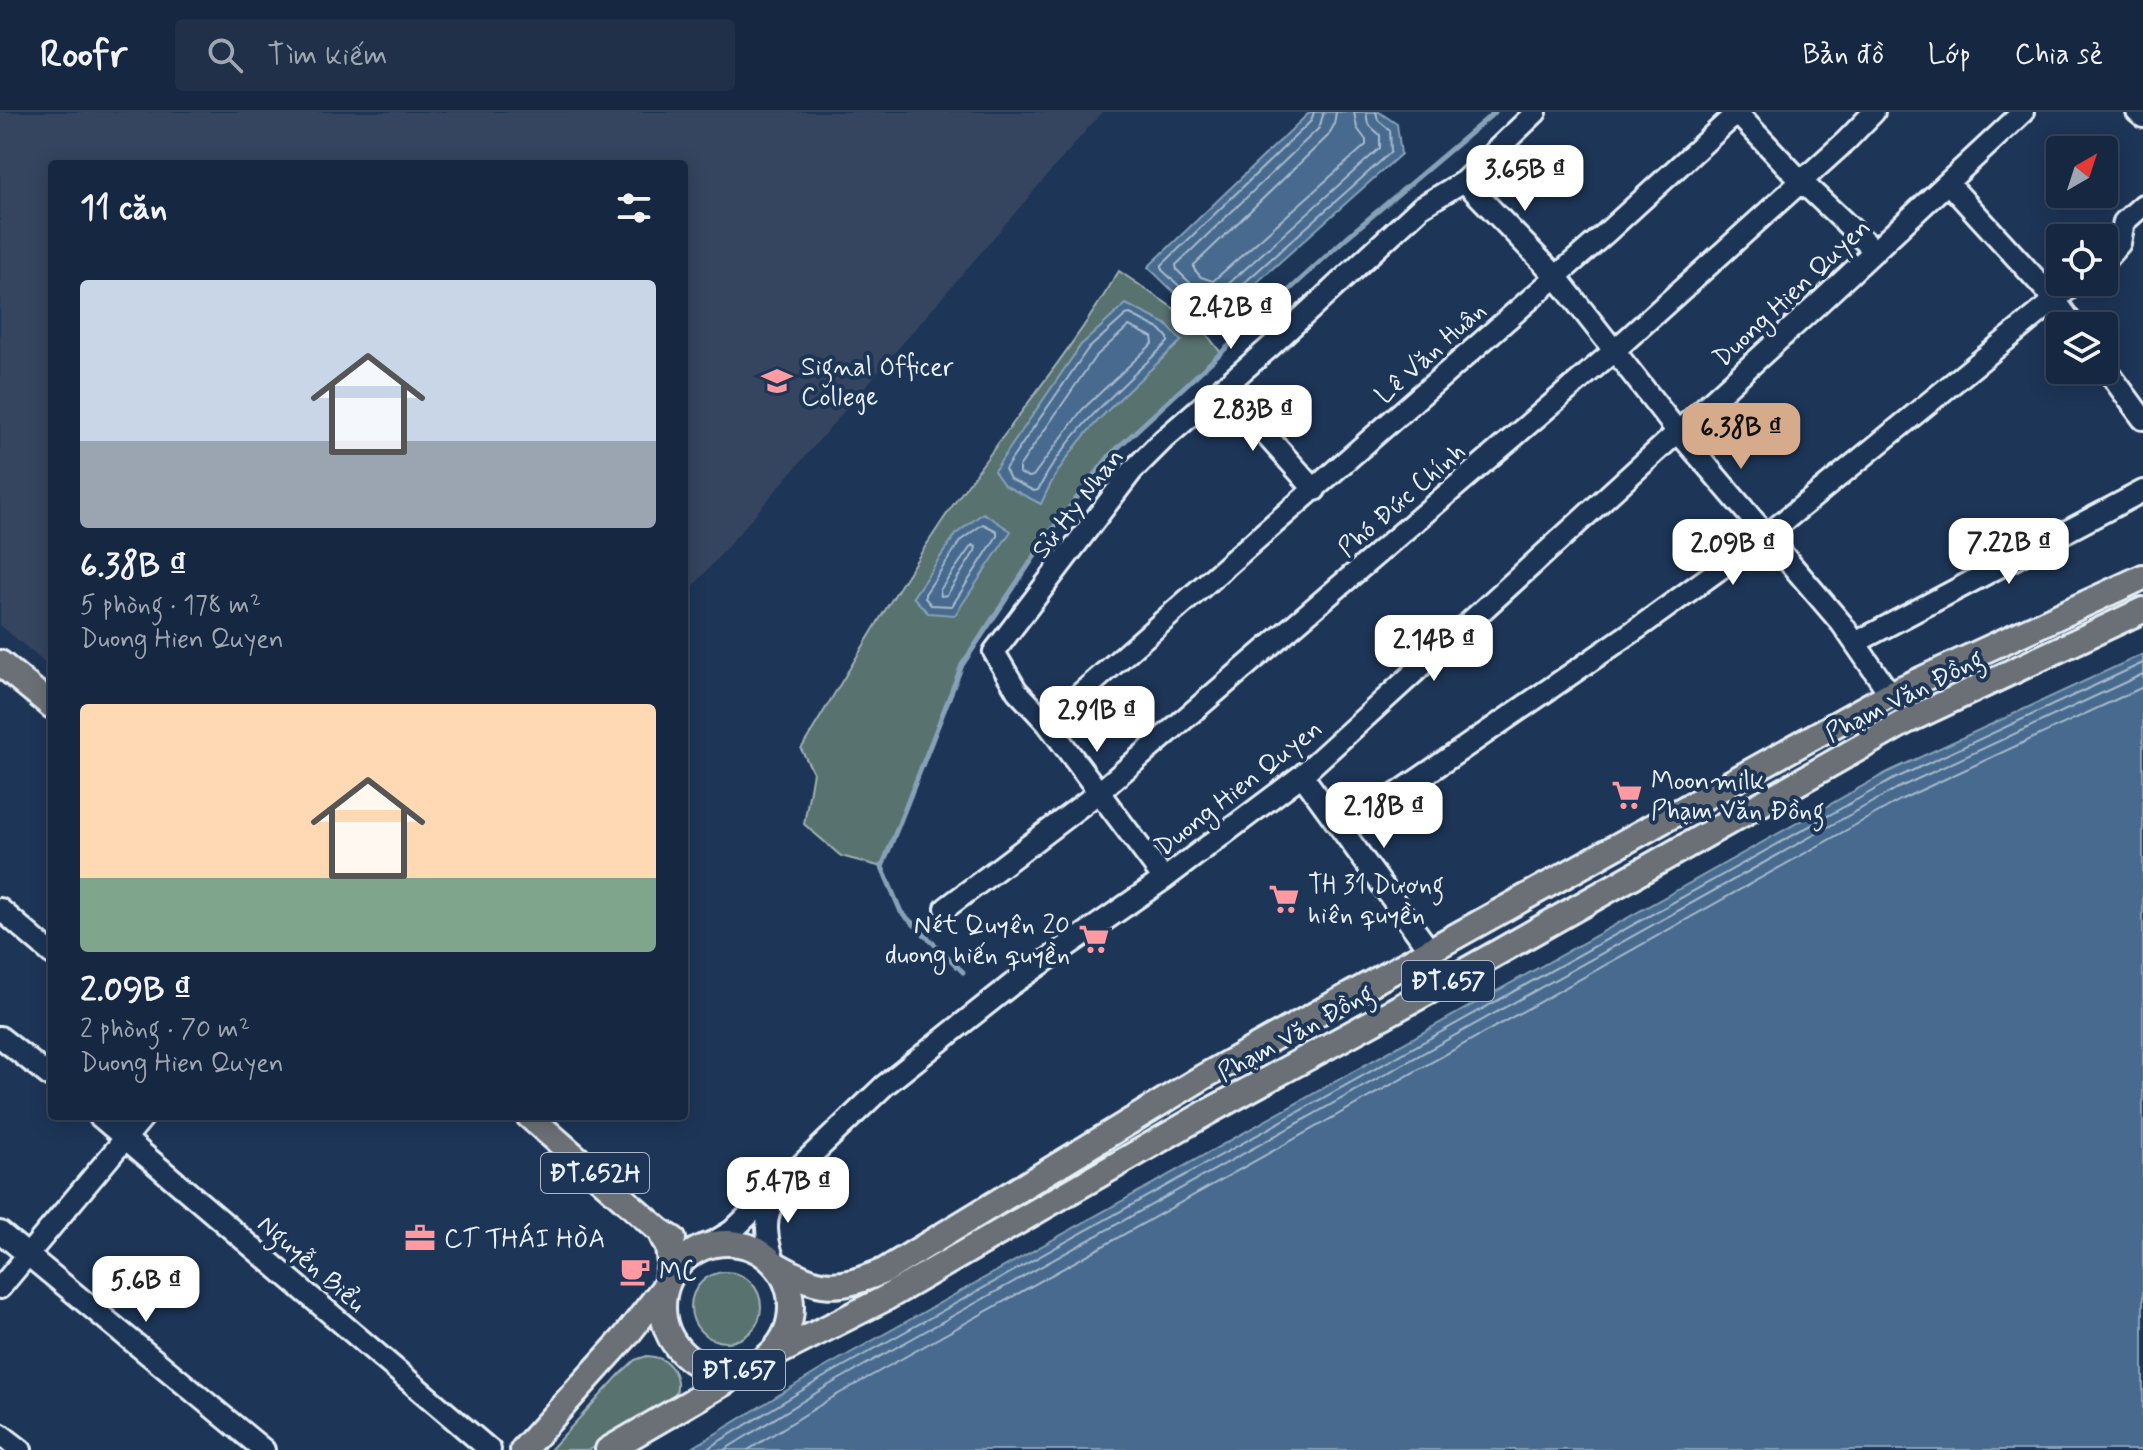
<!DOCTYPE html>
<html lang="vi">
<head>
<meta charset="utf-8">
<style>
  :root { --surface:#162841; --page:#1f3048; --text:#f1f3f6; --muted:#9ea6b1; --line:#35445a; --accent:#d6ab8b }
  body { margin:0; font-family:Mynerve,sans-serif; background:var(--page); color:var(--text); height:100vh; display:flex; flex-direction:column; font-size:30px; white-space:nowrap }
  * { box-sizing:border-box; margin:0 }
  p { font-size:26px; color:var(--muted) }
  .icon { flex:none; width:44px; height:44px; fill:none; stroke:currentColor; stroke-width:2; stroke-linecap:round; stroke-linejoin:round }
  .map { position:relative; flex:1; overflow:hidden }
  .drawer { position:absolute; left:48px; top:48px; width:640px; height:960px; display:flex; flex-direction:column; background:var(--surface); border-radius:8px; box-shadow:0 4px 20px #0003,0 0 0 2px var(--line) }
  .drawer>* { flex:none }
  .needle { width:52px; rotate:39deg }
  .fabs { position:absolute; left:2046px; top:24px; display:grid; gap:16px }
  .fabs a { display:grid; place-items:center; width:72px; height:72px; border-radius:8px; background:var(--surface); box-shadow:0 4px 20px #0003,0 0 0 2px var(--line); font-size:40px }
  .price { position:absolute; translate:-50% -68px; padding:0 18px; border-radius:16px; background:#fff; color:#222; font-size:26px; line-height:52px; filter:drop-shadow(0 2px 4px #0008) }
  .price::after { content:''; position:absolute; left:50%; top:48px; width:24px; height:18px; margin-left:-12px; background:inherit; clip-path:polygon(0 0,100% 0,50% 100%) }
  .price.selected { background:var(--accent); color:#111 }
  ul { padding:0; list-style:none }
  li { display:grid; align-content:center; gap:16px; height:424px; padding:0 32px }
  li span { display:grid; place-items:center; height:248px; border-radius:8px; color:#555 }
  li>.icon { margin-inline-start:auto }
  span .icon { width:144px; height:144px; fill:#fffc; stroke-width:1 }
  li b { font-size:34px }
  h2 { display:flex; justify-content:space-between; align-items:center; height:96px; padding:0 32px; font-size:34px }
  header { display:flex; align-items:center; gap:48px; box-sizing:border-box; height:112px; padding:0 40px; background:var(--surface); border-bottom:2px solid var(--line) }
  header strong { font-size:38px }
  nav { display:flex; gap:44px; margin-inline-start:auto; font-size:28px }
  .search { width:560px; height:72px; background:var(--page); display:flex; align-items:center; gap:20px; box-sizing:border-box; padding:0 28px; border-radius:8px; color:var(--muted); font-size:30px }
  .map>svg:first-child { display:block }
  .built { fill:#34445f }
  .grass { fill:#58726f; stroke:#a0b2b4; stroke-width:2; fill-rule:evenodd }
  .water { fill:#466b8e; stroke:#87a1b8; stroke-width:2 }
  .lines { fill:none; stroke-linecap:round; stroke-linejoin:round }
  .shore { stroke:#a7bbce; stroke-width:2 }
  .stream { stroke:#87a1b8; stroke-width:5 }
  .minor-casing { stroke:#e8f1f8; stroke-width:26 }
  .major-casing { stroke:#e8f1f8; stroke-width:30 }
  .minor { stroke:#1d3557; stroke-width:20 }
  .major { stroke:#6a7074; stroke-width:24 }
  .labels { text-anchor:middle; stroke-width:8; stroke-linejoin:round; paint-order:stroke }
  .shield { fill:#1d3557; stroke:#abb9c8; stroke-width:2 }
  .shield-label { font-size:24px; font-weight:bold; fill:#e8f1f8 }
  .street-label { font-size:26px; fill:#e8f1f8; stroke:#1d3557 }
  .poi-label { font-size:26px; fill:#e8f1f8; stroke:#1d3557; text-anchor:start }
</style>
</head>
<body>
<header>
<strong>Roofr</strong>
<div class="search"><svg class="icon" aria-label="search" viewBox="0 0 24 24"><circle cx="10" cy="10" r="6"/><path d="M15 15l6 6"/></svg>Tìm kiếm</div>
<nav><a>Bản đồ</a><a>Lớp</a><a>Chia sẻ</a></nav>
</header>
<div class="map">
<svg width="2143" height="1338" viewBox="0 0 2143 1338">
  <rect width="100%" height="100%" fill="#1d3557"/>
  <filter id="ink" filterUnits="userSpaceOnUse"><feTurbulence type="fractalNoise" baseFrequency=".0125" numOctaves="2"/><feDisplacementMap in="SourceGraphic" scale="16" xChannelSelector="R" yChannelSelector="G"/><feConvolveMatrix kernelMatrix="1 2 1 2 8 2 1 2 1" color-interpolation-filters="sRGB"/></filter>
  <g filter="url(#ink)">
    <!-- built -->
    <path class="built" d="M0,0H1102L684,485V52H52V557L0,513Z"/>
    <!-- grass -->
    <path class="grass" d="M1119,159L1201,215L1221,241L1111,342L1052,418L962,553L882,755L841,744L804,712L813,660L801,637C851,555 899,472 953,393C1008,315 1070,241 1119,159ZM1181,229C1130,278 1069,325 1041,391V294L1081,233Z
      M691 1195a35 35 0 1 1 70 0a35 35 0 1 1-70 0Z
      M647,1244C658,1245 666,1247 673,1258C678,1266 679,1278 673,1287C667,1295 598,1336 587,1338C576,1338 561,1338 550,1338L621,1261L635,1248Z"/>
    <!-- water -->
    <path class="water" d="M1310,0H1379L1397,12L1401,42L1216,207L1183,189L1148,155Z
      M1126,192L1166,212L1181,229C1130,278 1069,325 1041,392L1004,373L994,359L1081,233Z
      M983,401L1011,419L955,503L928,501L913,485L956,422Z
      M2143,542V1338H689L820,1258L1888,660Z"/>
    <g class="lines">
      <!-- shore -->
      <path class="shore" d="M1314,0L1311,9L1162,153V158L1188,182L1212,196H1216L1391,40L1390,18L1378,8L1376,0
        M1324,0L1319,16L1176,153L1177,158C1188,169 1200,182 1215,184L1380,36V23L1368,12L1366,0
        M1336,0L1334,13L1328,24L1194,153V157L1201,165L1213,169L1366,33V28L1357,16L1354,0
        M1130,202L1161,218L1168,226V230C1121,276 1068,319 1038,378L1034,379L1010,367L1005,357L1087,238L1126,203Z
        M1129,214L1152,225L1153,231L1082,298L1033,364L1029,365L1019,361V355L1095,245Z
        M983,412L997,419V424L952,494L931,493L925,486V482L961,428Z
        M972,433L976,435L975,439L947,483L941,484L940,478Z
        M705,1338L824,1265L1892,668L2143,551
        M724,1338L829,1273L1896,677L2143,562
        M748,1338L835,1284L1902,687L2143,575"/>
      <!-- stream -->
      <path class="stream" d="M963,860L901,800L882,755L962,553L1052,418L1111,342L1347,125L1495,0"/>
      <!-- minor casing -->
      <g class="minor-casing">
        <path id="minor" d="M2137,0L2143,5
          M1737,1L1801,69L1875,139
          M1464,69L1555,163L1678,320L1842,512L1890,582
          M1948,71L2055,188L2074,214
          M2104,149L2120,131L2124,110L2143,93
          M2104,254L2143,307
          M1223,275L1315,378
          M1855,531L2143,379
          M1047,611L1607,120L1738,0
          M1302,663L1430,839
          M1343,719L1638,516L1767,423L2077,170
          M1164,767L1047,611L1017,579L994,540L1132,359L1164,327L1270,235L1421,95L1464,69L1536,0
          M946,796L1098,681L1615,238L1846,29L1874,0
          M0,797L52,842
          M0,925L52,966
          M99,1004L490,1338
          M0,1120L264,1338
          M707,1134L732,1119L885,973L1011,873L1164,767L1302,663L1819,191L2023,0
          M775,1152C766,1126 762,1107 777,1083
          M0,1176L144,1004
          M0,1322L21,1338"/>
      </g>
      <!-- major casing -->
      <g class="major-casing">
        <path id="major" d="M0,551L52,594
          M529,1004L660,1119L673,1127
          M663 1195a64 64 0 1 1 128 0a64 64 0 1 1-128 0Z
          M775,1152C821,1178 835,1179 884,1159L1203,965L1890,582L2143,465
          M523,1338L626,1224L666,1173L670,1151L668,1136L660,1119
          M608,1338L758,1251L884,1187L1208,1000L1444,871L1905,610L2143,498"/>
      </g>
      <!-- minor -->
      <use href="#minor" class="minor"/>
      <!-- major -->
      <use href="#major" class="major"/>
    </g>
  </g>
  <!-- icons -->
  <defs>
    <g id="university-bare" transform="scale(2.4)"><path d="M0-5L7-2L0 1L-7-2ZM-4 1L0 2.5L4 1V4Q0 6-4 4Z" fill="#ff9aa2" stroke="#1d3557" stroke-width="2.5" paint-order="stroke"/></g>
    <g id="supermarket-bare" transform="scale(2.4)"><path d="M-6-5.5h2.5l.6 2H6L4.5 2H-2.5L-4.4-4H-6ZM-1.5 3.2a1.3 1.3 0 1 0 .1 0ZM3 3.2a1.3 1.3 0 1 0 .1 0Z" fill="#ff9aa2" stroke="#1d3557" stroke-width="2.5" paint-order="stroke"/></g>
    <g id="office-bare" transform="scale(2.4)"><path d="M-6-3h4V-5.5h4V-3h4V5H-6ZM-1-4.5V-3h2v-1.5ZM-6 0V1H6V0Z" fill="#ff9aa2" stroke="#1d3557" stroke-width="2.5" paint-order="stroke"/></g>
    <g id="cafe-bare" transform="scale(2.4)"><path d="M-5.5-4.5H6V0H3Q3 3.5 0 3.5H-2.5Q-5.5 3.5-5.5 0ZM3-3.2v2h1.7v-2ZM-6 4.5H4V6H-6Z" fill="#ff9aa2" stroke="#1d3557" stroke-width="2.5" paint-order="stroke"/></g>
  </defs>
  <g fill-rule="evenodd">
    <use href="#university-bare" x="777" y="269"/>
    <use href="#supermarket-bare" x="1627" y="683"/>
    <use href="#supermarket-bare" x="1284" y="787"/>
    <use href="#supermarket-bare" x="1094" y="827"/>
    <use href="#office-bare" x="420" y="1126"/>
    <use href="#cafe-bare" x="635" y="1159"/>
  </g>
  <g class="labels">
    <!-- shield labels -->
    <g class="shield">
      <rect x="1402" y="849" width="92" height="40" rx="6"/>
      <rect x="541" y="1041" width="108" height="40" rx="6"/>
      <rect x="693" y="1238" width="92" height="40" rx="6"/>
    </g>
    <g class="shield-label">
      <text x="1448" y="877">ĐT.657</text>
      <text x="595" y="1069">ĐT.652H</text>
      <text x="739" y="1266">ĐT.657</text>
    </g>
    <!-- street labels -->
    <g class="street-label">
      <text transform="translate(1791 180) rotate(-43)" y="9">Duong Hien Quyen</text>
      <text transform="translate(1430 240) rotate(-42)" y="9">Lê Văn Huân</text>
      <text transform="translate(1401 387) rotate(-41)" y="9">Phó Đức Chính</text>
      <text transform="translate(1077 391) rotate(-52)" y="9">Sử Hy Nhan</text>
      <text transform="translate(1904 583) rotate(-27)" y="9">Phạm Văn Đồng</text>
      <text transform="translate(1238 675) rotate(-38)" y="9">Duong Hien Quyen</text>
      <text transform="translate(1295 920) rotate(-29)" y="9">Phạm Văn Đồng</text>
      <text transform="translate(312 1151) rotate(41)" y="9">Nguyễn Biểu</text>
    </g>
    <!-- poi labels -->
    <g class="poi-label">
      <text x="801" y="263">Signal Officer<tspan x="801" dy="30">College</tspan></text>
      <text x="1651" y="677">Moonmilk<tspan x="1651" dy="30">Phạm Văn Đồng</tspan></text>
      <text x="1308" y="781">TH 31 Dương<tspan x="1308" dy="30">hiên quyền</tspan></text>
      <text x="1070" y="821" text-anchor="end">Nét Quyên 20<tspan x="1070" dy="30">duong hiến quyền</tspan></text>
      <text x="444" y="1135">CT THÁI HÒA</text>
      <text x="659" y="1168">MC</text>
    </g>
  </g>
</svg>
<div class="fabs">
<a><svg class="needle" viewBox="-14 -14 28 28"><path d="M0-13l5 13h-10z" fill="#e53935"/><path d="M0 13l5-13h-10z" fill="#9ea6b1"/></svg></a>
<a><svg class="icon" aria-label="locate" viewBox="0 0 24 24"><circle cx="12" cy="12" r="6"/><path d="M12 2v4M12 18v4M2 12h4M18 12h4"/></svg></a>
<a><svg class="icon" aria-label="layers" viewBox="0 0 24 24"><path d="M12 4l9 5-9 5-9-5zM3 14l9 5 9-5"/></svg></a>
</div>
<b class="price" style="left:1525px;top:101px">3.65B ₫</b>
<b class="price" style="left:1231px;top:239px">2.42B ₫</b>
<b class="price" style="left:1253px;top:341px">2.83B ₫</b>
<b class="price selected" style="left:1741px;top:359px">6.38B ₫</b>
<b class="price" style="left:2009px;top:474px">7.22B ₫</b>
<b class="price" style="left:1733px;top:475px">2.09B ₫</b>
<b class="price" style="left:1434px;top:571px">2.14B ₫</b>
<b class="price" style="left:1097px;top:642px">2.91B ₫</b>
<b class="price" style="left:1384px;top:738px">2.18B ₫</b>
<b class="price" style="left:788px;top:1113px">5.47B ₫</b>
<b class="price" style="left:146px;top:1212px">5.6B ₫</b>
<section class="drawer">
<h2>11 căn<svg class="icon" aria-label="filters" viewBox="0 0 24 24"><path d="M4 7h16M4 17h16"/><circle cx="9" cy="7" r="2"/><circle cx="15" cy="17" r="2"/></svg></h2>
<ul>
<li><span style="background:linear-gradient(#c9d6e8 65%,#9aa5b1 0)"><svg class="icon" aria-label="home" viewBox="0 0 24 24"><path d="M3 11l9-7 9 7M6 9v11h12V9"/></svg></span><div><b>6.38B ₫</b><p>5 phòng · 178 m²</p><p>Duong Hien Quyen</p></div></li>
<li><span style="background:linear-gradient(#ffd9b3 70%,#7fa58c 0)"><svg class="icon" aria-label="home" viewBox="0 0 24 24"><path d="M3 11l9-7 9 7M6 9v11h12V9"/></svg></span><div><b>2.09B ₫</b><p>2 phòng · 70 m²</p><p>Duong Hien Quyen</p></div></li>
</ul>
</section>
</div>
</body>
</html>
